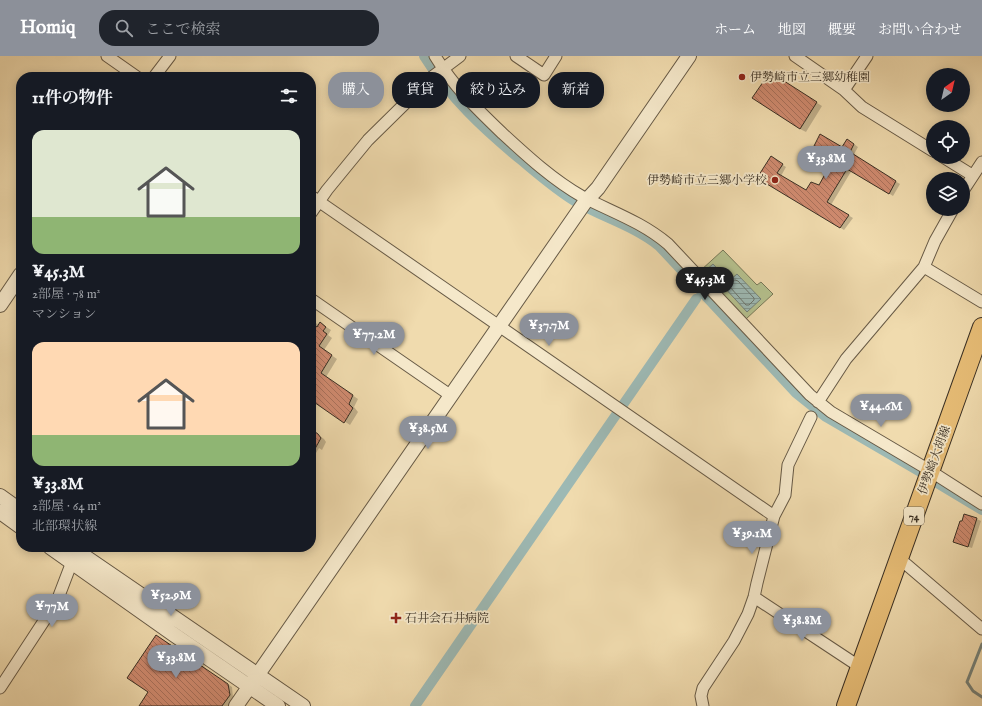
<!DOCTYPE html>
<html lang="ja">
<head>
<meta charset="utf-8">
<style>
  :root { --surface:#171b24; --page:#20242c; --text:#f1f3f6; --muted:#9ea1a6; --accent:#8c9099 }
  body { margin:0; font-family:"IM FELL English","Noto Serif JP",serif; background:var(--page); color:var(--text); height:100vh; display:flex; flex-direction:column; font-size:15px; white-space:nowrap }
  * { box-sizing:border-box; margin:0 }
  p { font-size:13px; color:var(--muted) }
  .icon { flex:none; width:22px; height:22px; fill:none; stroke:currentColor; stroke-width:2; stroke-linecap:round; stroke-linejoin:round }
  .map { position:relative; flex:1; overflow:hidden }
  .sheet { position:absolute; left:16px; top:16px; width:300px; height:480px; display:flex; flex-direction:column; background:var(--surface); border-radius:16px; box-shadow:0 2px 10px #0003 }
  .sheet>* { flex:none }
  .hud { position:absolute; left:328px; top:16px; width:380px; height:36px; display:flex; gap:8px }
  .needle { width:26px; rotate:34deg }
  .fabs { position:absolute; left:926px; top:12px; display:grid; gap:8px }
  .fabs a { display:grid; place-items:center; width:44px; height:44px; border-radius:50%; background:var(--surface); box-shadow:0 2px 10px #0003; font-size:20px }
  .price { position:absolute; translate:-50% -34px; padding:0 9px; border-radius:14px; background:var(--accent); color:#fff; font-size:13px; line-height:26px; filter:drop-shadow(0 1px 2px #0008) }
  .price::after { content:''; position:absolute; left:50%; top:24px; width:12px; height:9px; margin-left:-6px; background:inherit; clip-path:polygon(0 0,100% 0,50% 100%) }
  .price.current { background:#222; color:#fff }
  ul { padding:0; list-style:none }
  li { display:grid; align-content:center; gap:8px; height:212px; padding:0 16px }
  li span { display:grid; place-items:center; height:124px; border-radius:12px; color:#555 }
  li>.icon { margin-inline-start:auto }
  span .icon { width:72px; height:72px; fill:#fffc; stroke-width:1 }
  li b { font-size:17px }
  h2 { display:flex; justify-content:space-between; align-items:center; height:48px; padding:0 16px; font-size:17px }
  .tag { padding:0 14px; border-radius:16px; background:var(--surface); box-shadow:0 2px 10px #0003; font-size:14px; line-height:36px }
  .tag.current { background:var(--accent); color:#fff }
  header { display:flex; align-items:center; gap:24px; box-sizing:border-box; height:56px; padding:0 20px; background:var(--accent); color:#fff }
  header strong { font-size:19px }
  nav { display:flex; gap:22px; margin-inline-start:auto; font-size:14px }
  .search { width:280px; height:36px; background:var(--page); display:flex; align-items:center; gap:10px; box-sizing:border-box; padding:0 14px; border-radius:16px; color:var(--muted); font-size:15px }
  .map>svg:first-child { display:block }
  .green { fill:#b5c18e; stroke:#777858 }
  .water { fill:url(#water-rules); stroke:#75827a }
  .shadow { fill:#0003 }
  .lines { fill:none; stroke-linecap:round; stroke-linejoin:round }
  .shore { stroke:#6b746c; stroke-width:1 }
  .stream { stroke:#75827a; stroke-width:3 }
  .canal { stroke:#9db9b4; stroke-width:10 }
  .building { fill:url(#building-back-hatch); stroke:#392f23 }
  .minor-casing { stroke:#675a46; stroke-width:13 }
  .tertiary-casing { stroke:#675a46; stroke-width:16 }
  .primary-casing { stroke:#392f23; stroke-width:20 }
  .minor { stroke:#f5e8ca; stroke-width:11 }
  .tertiary { stroke:#f5e8ca; stroke-width:14 }
  .primary { stroke:#e8be77; stroke-width:18 }
  .poi-dot { fill:#8f2418; stroke:#f5e8ca; stroke-width:1.5 }
  .labels { text-anchor:middle; stroke-width:3.5; stroke-linejoin:round; paint-order:stroke }
  .shield { fill:#f5e8ca; stroke:#716655; stroke-width:1 }
  .shield-label { font-size:11px; font-weight:bold; fill:#392f23 }
  .poi-label { font-size:12px; fill:#392f23; stroke:#f5e8ca; text-anchor:start }
  .street-label { font-size:12px; fill:#392f23; stroke:#f5e8ca }
</style>
</head>
<body>
<header>
<strong>Homiq</strong>
<div class="search"><svg class="icon" aria-label="search" viewBox="0 0 24 24"><circle cx="10" cy="10" r="6"/><path d="M15 15l6 6"/></svg>ここで検索</div>
<nav><a>ホーム</a><a>地図</a><a>概要</a><a>お問い合わせ</a></nav>
</header>
<div class="map">
<svg width="982" height="650" viewBox="0 0 982 650">
  <defs>
    <pattern id="water-rules" width="6" height="5" patternUnits="userSpaceOnUse"><rect width="6" height="5" fill="#9db9b4"/><path d="M0 2.5h6" fill="none" stroke="#819792"/></pattern>
    <pattern id="building-back-hatch" width="6" height="6" patternUnits="userSpaceOnUse"><rect width="6" height="6" fill="#cf8a6f"/><path d="M-1 5l2 2M0 0l6 6M5-1l2 2" fill="none" stroke="#a9715b"/></pattern>
  </defs>
  <rect width="100%" height="100%" fill="#f0dbae"/>
  <filter id="stains"><feTurbulence type="fractalNoise" baseFrequency=".005" numOctaves="4"/><feColorMatrix values="0 0 0 0 .2 0 0 0 0 .09 0 0 0 0 .02 0 0 0 .5 -.17"/></filter>
  <radialGradient id="worn" r=".72"><stop offset=".6" stop-color="#630" stop-opacity="0"/><stop offset="1" stop-color="#630" stop-opacity=".3"/></radialGradient>
  <!-- green -->
  <path class="green" d="M723,194L757,229L761,226L773,238L746,263L700,215Z"/>
  <!-- water -->
  <path class="water" d="M713,208L725,221L718,227L706,214Z
    M737,218L761,243L747,256L723,230Z"/>
  <!-- shadow -->
  <path class="shadow" d="M775,21L822,50L806,76L800,73Z
    M851,86L858,91L853,100L900,128L893,140L852,114L831,149L853,162L844,174L759,122L771,102L786,111L781,120L806,135L819,130L842,92Z
    M311,264L319,269L320,267L331,274L328,279L332,282L324,294L337,303L326,321L358,343L354,351L358,356L350,369L311,343Z
    M311,374L324,383L326,386L322,394L319,392L316,397L311,393Z
    M977,463L981,465L972,492L959,488Z
    M160,582L232,631L233,642L228,650H141L149,636Z"/>
  <g class="lines">
    <!-- shore -->
    <path class="shore" d="M735,224L738,225L754,242V244L749,249H746L730,231V229Z"/>
    <!-- stream -->
    <path class="stream" d="M982,588L967,626L973,635L982,641"/>
    <!-- canal -->
    <path class="canal" d="M424,0C451,43 482,72 521,104C539,119 556,134 576,146C604,162 634,170 659,190L796,337L826,361L922,417
      M932,424L982,454
      M415,650L696,243"/>
  </g>
  <!-- building -->
  <path class="building" d="M770,16L817,46L800,73L752,42Z
    M820,78L842,91L847,83L854,88L850,96L896,125L889,138L847,113L827,146L849,159L840,172L757,122L771,100L783,108L777,117L806,134L811,126L819,129L833,104L813,92Z
    M320,266L326,271L323,275L327,278L319,290L332,299L321,317L353,339L349,348L353,352L344,367L311,344V267L317,271Z
    M311,373L318,378L321,382L311,400Z
    M964,458L977,462L968,491L953,486L960,465H962Z
    M156,579L228,628L230,639L222,650H139L148,636L127,622Z"/>
  <g class="lines">
    <!-- minor casing -->
    <g class="minor-casing">
      <path id="minor" d="M107,0L137,21
        M435,0C453,30 477,53 502,77C527,100 553,124 583,141C612,156 642,166 668,188L810,339L831,356L924,411L982,448
        M516,0L544,19L556,0
        M795,0L844,34L862,51L933,95
        M154,21L170,0
        M844,34L867,0
        M943,101L972,119
        M963,135L982,106
        M311,140L774,460
        M311,157L327,134L368,84L432,21L460,0
        M924,211L982,246
        M311,243L450,339
        M818,346L846,303L924,211L935,185L953,153
        M899,503L907,509L982,573
        M754,541L854,607L861,609
        M0,632L57,545L70,511L78,501
        M703,650L701,640L703,632L734,585L748,558L754,541L757,527L774,460L785,439L788,409L811,361"/>
    </g>
    <!-- tertiary casing -->
    <g class="tertiary-casing">
      <path id="tertiary" d="M0,249L21,218
        M0,440L21,455
        M0,456L21,471
        M50,491L173,578L278,650
        M71,491L303,650
        M236,650L585,146L598,132L689,0"/>
    </g>
    <!-- primary casing -->
    <g class="primary-casing">
      <path id="primary" d="M846,650L982,271"/>
    </g>
    <!-- minor -->
    <use href="#minor" class="minor"/>
    <!-- tertiary -->
    <use href="#tertiary" class="tertiary"/>
    <!-- primary -->
    <use href="#primary" class="primary"/>
  </g>
  <!-- markers -->
  <g class="poi-dot">
    <circle cx="742" cy="21" r="4"/>
    <circle cx="775" cy="124" r="4"/>
    <path d="M394 556h4v4h4v4h-4v4h-4v-4h-4v-4h4z"/>
  </g>
  <g class="labels">
    <!-- shield labels -->
    <rect class="shield" x="904" y="451" width="20" height="18" rx="3"/>
    <g class="shield-label">
      <text x="914" y="464">74</text>
    </g>
    <!-- poi labels -->
    <g class="poi-label">
      <text x="750" y="25">伊勢崎市立三郷幼稚園</text>
      <text x="767" y="128" text-anchor="end">伊勢崎市立三郷小学校</text>
      <text x="405" y="566">石井会石井病院</text>
    </g>
    <!-- street labels -->
    <g class="street-label">
      <text transform="translate(934 404) rotate(-70)" y="4">伊勢崎大胡線</text>
    </g>
  </g>
  <rect width="100%" height="100%" filter="url(#stains)"/>
  <rect width="100%" height="100%" fill="url(#worn)"/>
</svg>
<div class="fabs">
<a><svg class="needle" viewBox="-14 -14 28 28"><path d="M0-13l5 13h-10z" fill="#e53935"/><path d="M0 13l5-13h-10z" fill="#9ea1a6"/></svg></a>
<a><svg class="icon" aria-label="locate" viewBox="0 0 24 24"><circle cx="12" cy="12" r="6"/><path d="M12 2v4M12 18v4M2 12h4M18 12h4"/></svg></a>
<a><svg class="icon" aria-label="layers" viewBox="0 0 24 24"><path d="M12 4l9 5-9 5-9-5zM3 14l9 5 9-5"/></svg></a>
</div>
<b class="price" style="left:826px;top:124px">¥33.8M</b>
<b class="price current" style="left:705px;top:245px">¥45.3M</b>
<b class="price" style="left:549px;top:291px">¥37.7M</b>
<b class="price" style="left:374px;top:300px">¥77.2M</b>
<b class="price" style="left:881px;top:372px">¥44.6M</b>
<b class="price" style="left:428px;top:394px">¥38.5M</b>
<b class="price" style="left:752px;top:499px">¥39.1M</b>
<b class="price" style="left:171px;top:561px">¥52.9M</b>
<b class="price" style="left:52px;top:572px">¥77M</b>
<b class="price" style="left:802px;top:586px">¥38.8M</b>
<b class="price" style="left:176px;top:623px">¥33.8M</b>
<div class="hud">
<a class="tag current">購入</a>
<a class="tag">賃貸</a>
<a class="tag">絞り込み</a>
<a class="tag">新着</a>
</div>
<section class="sheet">
<h2>11件の物件<svg class="icon" aria-label="filters" viewBox="0 0 24 24"><path d="M4 7h16M4 17h16"/><circle cx="9" cy="7" r="2"/><circle cx="15" cy="17" r="2"/></svg></h2>
<ul>
<li><span style="background:linear-gradient(#dfe7d0 70%,#8fb573 0)"><svg class="icon" aria-label="home" viewBox="0 0 24 24"><path d="M3 11l9-7 9 7M6 9v11h12V9"/></svg></span><div><b>¥45.3M</b><p>2部屋 · 78 m²</p><p>マンション</p></div></li>
<li><span style="background:linear-gradient(#ffd9b3 75%,#8fb573 0)"><svg class="icon" aria-label="home" viewBox="0 0 24 24"><path d="M3 11l9-7 9 7M6 9v11h12V9"/></svg></span><div><b>¥33.8M</b><p>2部屋 · 64 m²</p><p>北部環状線</p></div></li>
</ul>
</section>
</div>
</body>
</html>
